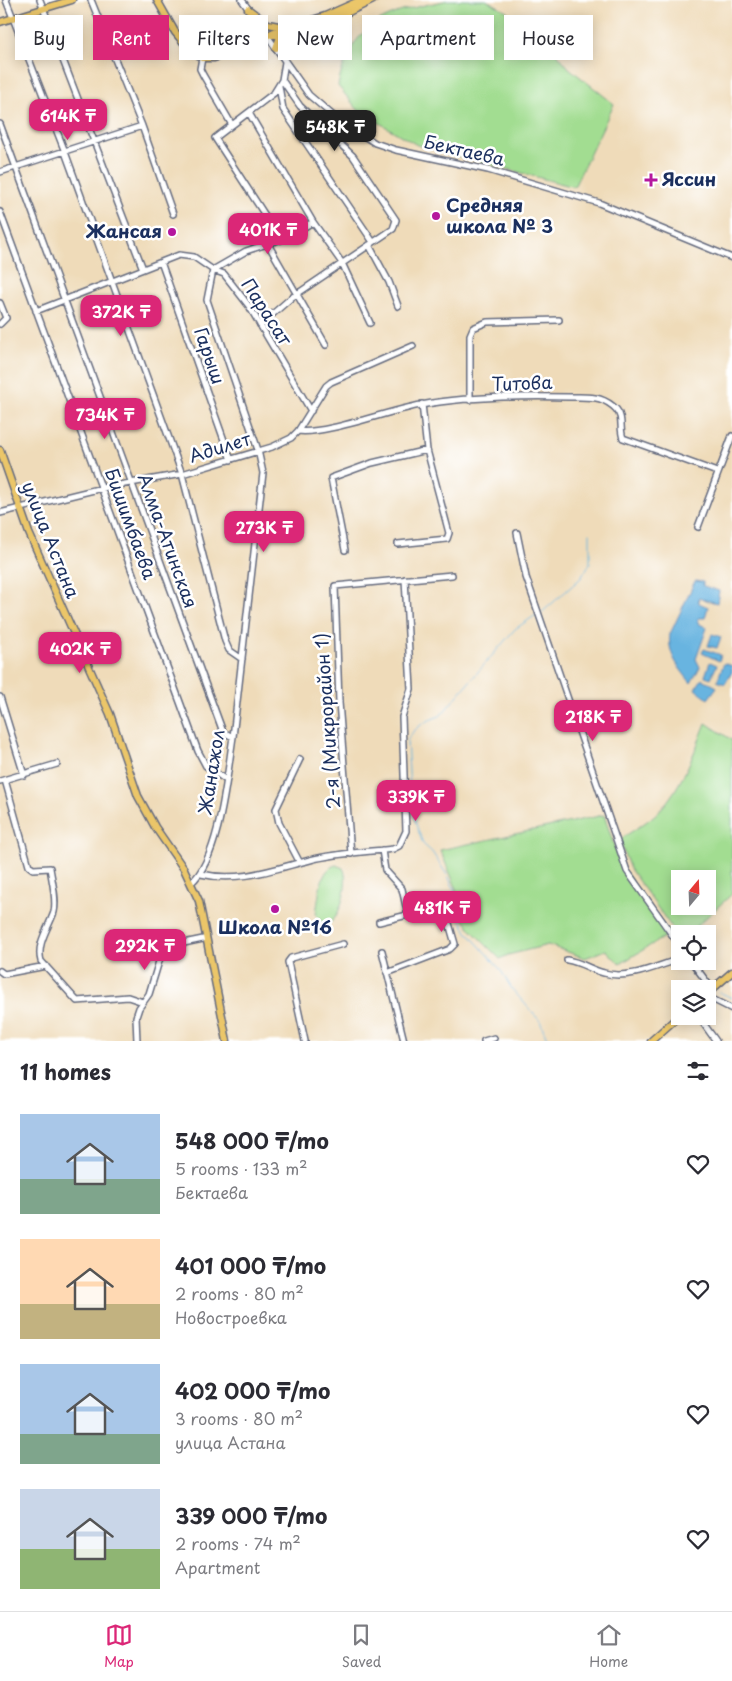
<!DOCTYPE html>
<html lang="en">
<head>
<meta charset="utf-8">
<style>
  :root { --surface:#fff; --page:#f7f7f7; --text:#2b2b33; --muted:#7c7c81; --line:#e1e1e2; --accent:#db2777 }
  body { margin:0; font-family:"Playpen Sans",sans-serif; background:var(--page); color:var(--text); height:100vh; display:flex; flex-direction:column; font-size:19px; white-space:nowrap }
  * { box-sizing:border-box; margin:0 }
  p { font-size:16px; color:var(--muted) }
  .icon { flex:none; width:28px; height:28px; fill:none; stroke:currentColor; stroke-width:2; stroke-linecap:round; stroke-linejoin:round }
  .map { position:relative; height:1041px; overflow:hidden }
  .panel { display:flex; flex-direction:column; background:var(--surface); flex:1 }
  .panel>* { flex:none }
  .guide { position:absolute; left:15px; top:15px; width:702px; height:45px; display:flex; gap:10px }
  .needle { width:32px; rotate:19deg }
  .fabs { position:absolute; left:671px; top:870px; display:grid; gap:10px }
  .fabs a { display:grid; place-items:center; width:45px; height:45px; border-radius:0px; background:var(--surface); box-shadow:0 2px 12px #0003; font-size:25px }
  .price { position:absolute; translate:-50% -42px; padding:0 11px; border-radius:10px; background:var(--accent); color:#fff; font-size:16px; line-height:32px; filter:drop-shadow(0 1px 2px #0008) }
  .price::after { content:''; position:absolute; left:50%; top:30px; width:15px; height:11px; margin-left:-8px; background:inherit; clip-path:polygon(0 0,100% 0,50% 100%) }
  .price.active { background:#222; color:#fff }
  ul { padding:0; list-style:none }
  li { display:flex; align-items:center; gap:15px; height:125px; padding:0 20px }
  li span { display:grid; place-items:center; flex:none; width:140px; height:100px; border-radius:0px; color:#555 }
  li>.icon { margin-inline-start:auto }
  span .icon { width:60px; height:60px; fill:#fffc; stroke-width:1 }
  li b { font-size:21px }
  h2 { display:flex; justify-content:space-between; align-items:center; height:60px; padding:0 20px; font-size:21px }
  .tag { padding:0 18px; border-radius:0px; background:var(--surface); box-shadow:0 2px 12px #0003; font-size:18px; line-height:45px }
  .tag.active { background:var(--accent); color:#fff }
  .tabs { display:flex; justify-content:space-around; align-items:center; height:70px; border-top:1px solid var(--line); background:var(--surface); font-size:14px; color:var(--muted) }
  .tabs a { display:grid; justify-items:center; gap:2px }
  .tabs .active { color:var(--accent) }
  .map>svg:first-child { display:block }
  .green { fill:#a2dd91; stroke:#5e8678; fill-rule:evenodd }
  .water { fill:#67b4e0; stroke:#41729f }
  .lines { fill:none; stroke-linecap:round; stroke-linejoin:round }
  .stream { stroke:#67b4e0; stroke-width:1 }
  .minor-casing { stroke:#656b7e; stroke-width:8 }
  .major-casing { stroke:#656b7e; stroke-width:9 }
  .minor { stroke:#fff; stroke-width:5 }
  .major { stroke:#ebc669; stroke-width:6 }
  .poi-dot { fill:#b5179e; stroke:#fff; stroke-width:2 }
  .labels { text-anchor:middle; stroke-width:5; stroke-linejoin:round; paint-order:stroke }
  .street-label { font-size:18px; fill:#1b2f5e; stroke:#fff }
  .poi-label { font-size:18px; font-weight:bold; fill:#1b2f5e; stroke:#fff; text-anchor:start }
</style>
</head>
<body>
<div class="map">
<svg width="732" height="1041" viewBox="0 0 732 1041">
  <rect width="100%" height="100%" fill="#fff"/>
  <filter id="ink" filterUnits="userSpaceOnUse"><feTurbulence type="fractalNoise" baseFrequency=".02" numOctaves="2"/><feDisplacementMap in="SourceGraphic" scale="10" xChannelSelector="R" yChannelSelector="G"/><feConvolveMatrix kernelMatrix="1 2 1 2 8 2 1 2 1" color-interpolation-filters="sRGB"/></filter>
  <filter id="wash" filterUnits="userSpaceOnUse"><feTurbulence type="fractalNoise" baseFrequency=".0096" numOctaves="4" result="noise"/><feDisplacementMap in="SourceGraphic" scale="20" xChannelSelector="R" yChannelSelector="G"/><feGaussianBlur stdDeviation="1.12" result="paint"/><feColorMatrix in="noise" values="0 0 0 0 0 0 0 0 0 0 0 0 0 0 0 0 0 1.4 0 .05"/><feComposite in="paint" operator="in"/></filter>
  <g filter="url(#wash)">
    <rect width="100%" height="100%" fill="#efdbb9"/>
    <!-- green -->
    <path class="green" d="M449,0H486L505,10L545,39L569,68L614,104L574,187L417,145L359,111L338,86C351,20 390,12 449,0Z
      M706,723L732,740V894L688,934H680V939L630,869L619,840C632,831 648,822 659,811C682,787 694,753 706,723ZM680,879H708V906H680Z
      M604,815L621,866L669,934L620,964L606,950L585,958L548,945L508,955L500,959L472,931L462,917L455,885L440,850Z
      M336,865L343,868C350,880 341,916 330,923C322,923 318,921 316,913C319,899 319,869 336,865Z"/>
    <!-- water -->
    <path class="water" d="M695,581L703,582V586L719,591L717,603L698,598L699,603L708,607L705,618H698V623L707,628L696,659L700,667L691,683C679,668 667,654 670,634Z
      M712,634L721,637L717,648L708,646Z
      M704,649L721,655L719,661L702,653Z
      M710,662L717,665L711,678L705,676Z
      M724,663L732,666V672L725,684L717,681Z
      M702,679L717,687L708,699L695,689Z"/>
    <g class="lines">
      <!-- stream -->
      <path class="stream" d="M540,614L581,578L590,563V533
        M536,615L515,629L440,716C427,720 413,728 407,741L411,802L415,821L423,844L432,852L449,878L454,889L456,910L467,932L500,969L512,989L540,1021L548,1041
        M719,992L732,998"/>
    </g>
  </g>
  <g filter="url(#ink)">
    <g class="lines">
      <!-- minor casing -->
      <g class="minor-casing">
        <path id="minor" d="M6,0L65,152L182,474L225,641L229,650L242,659
          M40,0L143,269
          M91,0L142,126L173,214
          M242,0L309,95L337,119L375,143L396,150L488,170L599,203L732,258
          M202,58L200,69L203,75L232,125
          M279,86L283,109L373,242
          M249,113L313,222L342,263L370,323
          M0,124L223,732L233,737
          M0,172L142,126
          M0,212L198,751L206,766L226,780
          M281,240L215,138L274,93L282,80L285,62
          M268,244L326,345
          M369,245L389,282L398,306
          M161,262L231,460
          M213,270L246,251L285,238L313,222
          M0,303L6,318L0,324
          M36,311L179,255L194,257L213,270L224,274L249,306L311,411
          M260,325L291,298L393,229L396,220L353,156L300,106L282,80
          M470,400V335L473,328L487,322L559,320
          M298,431C324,435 390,410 421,405C464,397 526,396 570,397C579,397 591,396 600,399C606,401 612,405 616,409C624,418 619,428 623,438L717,472
          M0,513L102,488L182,474L272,447L291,438L298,431L326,386L331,382L413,346
          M698,527L732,436
          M517,533L526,577L627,871L680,946
          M398,544L447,539L449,533L427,450L422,404
          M345,550L331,478L372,463L427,450
          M0,697L24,775
          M300,759L276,809L279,823L300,863
          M5,780L29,866L33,869L50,868C52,881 57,899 54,912C49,927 36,944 41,961L77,1001L128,997L143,1002
          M0,781L57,764
          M382,850L385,870L402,889L408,915
          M351,854L339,702L335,586L452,575
          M201,874C239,883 274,869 310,860C337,853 366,852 393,849L399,846L406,831L402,717L411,689L405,579
          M191,883C220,858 227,775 233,737L263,473L258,450L207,300L213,270
          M379,922L444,906L455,944L450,949L387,973
          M382,951L404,1041
          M567,960C581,962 591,970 604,973C629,980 656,966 680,959
          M691,961L712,989
          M0,971L4,974L46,966
          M708,997L732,1009
          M698,1016L716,1041
          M137,1041L136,1017L139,1008L149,994L160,958L179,944L203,939
          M305,1041L288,962L291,958L343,944
          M484,1041L494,1038"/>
      </g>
      <!-- major casing -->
      <g class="major-casing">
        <path id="major" d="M157,0L175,32L185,44L202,58H214L239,50L274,32L325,16L361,0
          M248,9L268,24L284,27
          M0,22L72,0
          M272,35C304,35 345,14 373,0
          M276,48L281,34
          M0,450L29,533L110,714L138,796L155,827L184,869L199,901L227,1041
          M708,993L732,972
          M651,1041L680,1015"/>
      </g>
      <!-- minor -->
      <use href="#minor" class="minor"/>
      <!-- major -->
      <use href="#major" class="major"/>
    </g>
  </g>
  <!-- markers -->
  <g class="poi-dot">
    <path d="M648.5 172.5h5v5h5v5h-5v5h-5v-5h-5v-5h5z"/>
    <circle cx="436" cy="216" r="5"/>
    <circle cx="172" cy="232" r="5"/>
    <circle cx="275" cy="909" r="5"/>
  </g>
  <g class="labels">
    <!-- street labels -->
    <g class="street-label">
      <text transform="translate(464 151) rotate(13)" y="6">Бектаева</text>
      <text transform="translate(266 312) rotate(57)" y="6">Парасат</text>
      <text transform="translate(209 356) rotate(71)" y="6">Гарыш</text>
      <text transform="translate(522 384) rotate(-2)" y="6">Титова</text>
      <text transform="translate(220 448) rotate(-17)" y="6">Адилет</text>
      <text transform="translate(130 524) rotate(70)" y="6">Бишимбаева</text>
      <text transform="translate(50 540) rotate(68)" y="6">улица Астана</text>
      <text transform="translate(167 541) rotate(70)" y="6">Алма-Атинская</text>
      <text transform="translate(328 721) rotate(-94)" y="6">2-я (Микрорайон 1)</text>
      <text transform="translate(212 772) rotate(-81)" y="6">Жанажол</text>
    </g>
    <!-- poi labels -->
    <g class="poi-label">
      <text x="662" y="186">Яссин</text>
      <text x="446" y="212">Средняя<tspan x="446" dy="21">школа № 3</tspan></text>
      <text x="162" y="238" text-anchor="end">Жансая</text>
      <text x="275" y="934" text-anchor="middle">Школа №16</text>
    </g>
  </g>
</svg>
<div class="fabs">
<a><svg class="needle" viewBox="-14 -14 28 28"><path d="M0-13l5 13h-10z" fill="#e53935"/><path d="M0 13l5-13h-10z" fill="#7c7c81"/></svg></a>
<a><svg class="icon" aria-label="locate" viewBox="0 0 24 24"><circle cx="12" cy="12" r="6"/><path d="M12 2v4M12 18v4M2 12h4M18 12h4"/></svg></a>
<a><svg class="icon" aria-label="layers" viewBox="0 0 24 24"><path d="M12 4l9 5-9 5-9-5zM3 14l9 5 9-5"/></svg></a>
</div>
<b class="price" style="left:68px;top:141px">614K ₸</b>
<b class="price active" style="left:335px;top:152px">548K ₸</b>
<b class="price" style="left:268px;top:255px">401K ₸</b>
<b class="price" style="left:121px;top:337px">372K ₸</b>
<b class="price" style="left:105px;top:440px">734K ₸</b>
<b class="price" style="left:264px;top:553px">273K ₸</b>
<b class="price" style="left:80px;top:674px">402K ₸</b>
<b class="price" style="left:593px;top:742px">218K ₸</b>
<b class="price" style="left:416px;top:822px">339K ₸</b>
<b class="price" style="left:442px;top:933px">481K ₸</b>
<b class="price" style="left:145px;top:971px">292K ₸</b>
<div class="guide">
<a class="tag">Buy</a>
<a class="tag active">Rent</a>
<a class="tag">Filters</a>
<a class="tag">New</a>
<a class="tag">Apartment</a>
<a class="tag">House</a>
</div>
</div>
<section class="panel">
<h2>11 homes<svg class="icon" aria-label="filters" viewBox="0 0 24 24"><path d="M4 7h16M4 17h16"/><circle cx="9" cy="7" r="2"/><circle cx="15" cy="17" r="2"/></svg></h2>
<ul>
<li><span style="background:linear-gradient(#a9c7e8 65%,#7fa58c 0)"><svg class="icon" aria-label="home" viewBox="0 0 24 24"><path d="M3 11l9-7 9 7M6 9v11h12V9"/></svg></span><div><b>548 000 ₸/mo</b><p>5 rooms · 133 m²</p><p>Бектаева</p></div><svg class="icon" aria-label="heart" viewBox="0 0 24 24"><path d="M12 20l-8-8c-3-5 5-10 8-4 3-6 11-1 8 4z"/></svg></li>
<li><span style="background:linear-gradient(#ffd9b3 65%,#c2b280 0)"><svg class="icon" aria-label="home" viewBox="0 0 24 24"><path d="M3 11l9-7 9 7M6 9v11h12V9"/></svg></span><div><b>401 000 ₸/mo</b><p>2 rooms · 80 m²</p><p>Новостроевка</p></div><svg class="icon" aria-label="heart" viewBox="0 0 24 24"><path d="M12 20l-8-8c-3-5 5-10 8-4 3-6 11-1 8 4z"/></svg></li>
<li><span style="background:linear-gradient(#a9c7e8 70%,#7fa58c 0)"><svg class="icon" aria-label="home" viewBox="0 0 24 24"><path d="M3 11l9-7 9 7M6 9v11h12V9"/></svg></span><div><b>402 000 ₸/mo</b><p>3 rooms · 80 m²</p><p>улица Астана</p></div><svg class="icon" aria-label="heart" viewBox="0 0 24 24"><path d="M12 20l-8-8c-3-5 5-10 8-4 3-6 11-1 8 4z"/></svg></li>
<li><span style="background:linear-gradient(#c9d6e8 60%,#8fb573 0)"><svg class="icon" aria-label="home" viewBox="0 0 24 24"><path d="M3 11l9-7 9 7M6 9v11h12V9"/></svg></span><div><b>339 000 ₸/mo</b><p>2 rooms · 74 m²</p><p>Apartment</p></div><svg class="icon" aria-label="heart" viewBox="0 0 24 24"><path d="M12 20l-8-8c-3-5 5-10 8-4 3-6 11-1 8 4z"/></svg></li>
</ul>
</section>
<nav class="tabs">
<a class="active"><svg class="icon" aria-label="map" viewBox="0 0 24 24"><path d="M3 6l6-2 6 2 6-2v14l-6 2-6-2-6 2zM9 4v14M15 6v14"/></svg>Map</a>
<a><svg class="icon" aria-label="saved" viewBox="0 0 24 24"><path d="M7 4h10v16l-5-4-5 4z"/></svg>Saved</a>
<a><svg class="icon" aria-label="home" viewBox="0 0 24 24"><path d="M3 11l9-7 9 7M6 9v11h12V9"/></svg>Home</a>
</nav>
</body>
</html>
